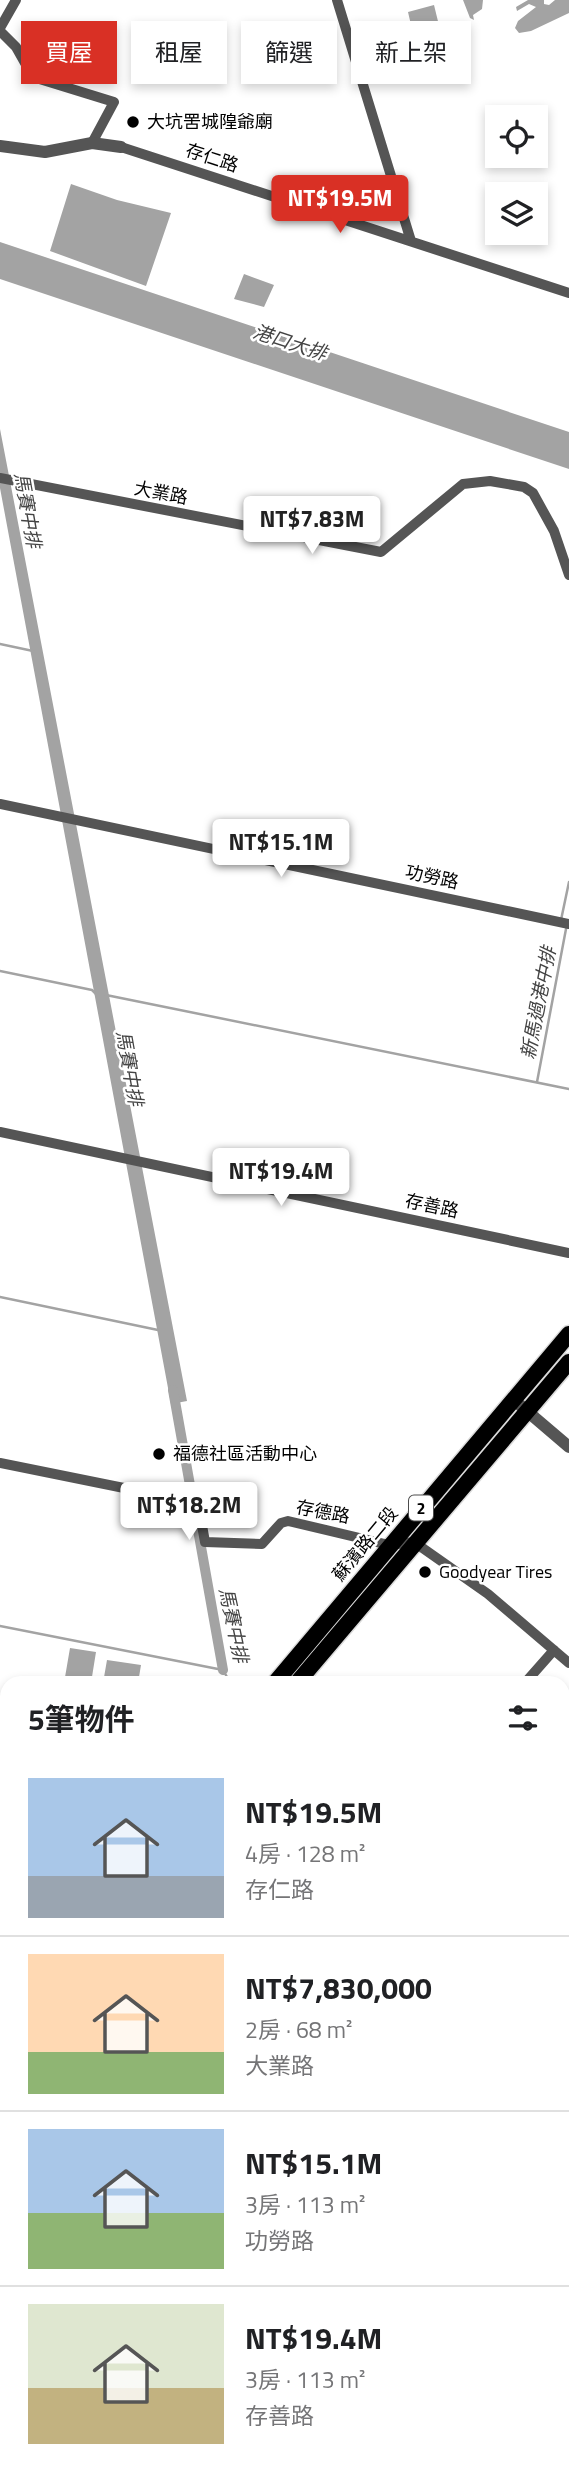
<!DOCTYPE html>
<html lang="zh-TW">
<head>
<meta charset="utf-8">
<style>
  :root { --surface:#fff; --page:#f2f2f2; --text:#202124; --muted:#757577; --line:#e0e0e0; --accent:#d93025 }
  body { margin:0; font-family:"Titillium Web","Noto Sans TC",sans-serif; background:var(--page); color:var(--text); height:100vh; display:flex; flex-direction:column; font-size:26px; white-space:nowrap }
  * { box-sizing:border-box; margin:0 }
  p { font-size:23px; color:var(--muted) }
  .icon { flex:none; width:38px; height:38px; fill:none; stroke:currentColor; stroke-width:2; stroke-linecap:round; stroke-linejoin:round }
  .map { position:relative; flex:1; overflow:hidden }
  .drawer { position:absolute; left:0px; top:1676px; width:570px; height:800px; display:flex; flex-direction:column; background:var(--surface); border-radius:21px 21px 0 0; box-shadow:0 4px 10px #0003 }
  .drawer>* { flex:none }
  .banner { position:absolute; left:21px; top:21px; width:528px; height:63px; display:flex; gap:14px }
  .tools { position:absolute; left:485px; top:105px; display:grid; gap:14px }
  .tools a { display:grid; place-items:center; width:63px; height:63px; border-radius:0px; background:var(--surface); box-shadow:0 4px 10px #0003; font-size:35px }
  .price { position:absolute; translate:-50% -60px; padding:0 16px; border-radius:7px; background:#fff; color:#222; font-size:23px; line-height:46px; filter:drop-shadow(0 2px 4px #0008) }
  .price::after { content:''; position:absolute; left:50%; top:42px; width:21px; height:16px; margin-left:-10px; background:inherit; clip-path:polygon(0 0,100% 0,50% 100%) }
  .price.selected { background:var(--accent); color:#fff }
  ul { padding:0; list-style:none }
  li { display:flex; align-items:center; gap:21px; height:175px; padding:0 28px }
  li+li { border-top:2px solid var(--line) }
  li span { display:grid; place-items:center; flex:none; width:196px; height:140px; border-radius:0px; color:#555 }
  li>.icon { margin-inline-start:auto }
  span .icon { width:84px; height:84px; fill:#fffc; stroke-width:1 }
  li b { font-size:30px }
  h2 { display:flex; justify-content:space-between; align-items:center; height:84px; padding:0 28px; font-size:30px }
  .pill { padding:0 24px; border-radius:0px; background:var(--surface); box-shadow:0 4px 10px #0003; font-size:24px; line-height:63px }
  .pill.selected { background:var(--accent); color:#fff }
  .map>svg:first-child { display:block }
  .water { fill:#a3a3a3 }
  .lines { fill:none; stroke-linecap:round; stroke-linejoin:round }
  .stream { stroke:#a3a3a3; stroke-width:2.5 }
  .canal { stroke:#a3a3a3; stroke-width:10 }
  .primary-casing { stroke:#dbdbdb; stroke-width:19 }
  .minor { stroke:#555; stroke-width:10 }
  .tertiary { stroke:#555; stroke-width:12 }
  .primary { stroke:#000; stroke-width:16 }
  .poi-dot { fill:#000; stroke:#fff; stroke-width:2.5 }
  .labels { text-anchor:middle; stroke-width:5; stroke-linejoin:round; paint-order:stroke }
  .shield { fill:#fff; stroke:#4c4c4c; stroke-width:2 }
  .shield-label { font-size:16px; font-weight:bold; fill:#000 }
  .poi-label { font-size:18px; fill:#000; stroke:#fff; text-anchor:start }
  .street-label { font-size:18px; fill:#000; stroke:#fff }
  .water-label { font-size:19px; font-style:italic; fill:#444; stroke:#fff }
</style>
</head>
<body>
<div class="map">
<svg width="569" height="2475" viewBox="0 0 569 2475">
  <rect width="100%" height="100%" fill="#fff"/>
  <!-- water -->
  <path class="water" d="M463,0H483L482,9L473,15L474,20L470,18Z
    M528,0H544V4L549,5L555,0H569V13L531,31L519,33L515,28L518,21L536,7L529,4L517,11L516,7Z
    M434,5L447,58L421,68L408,12Z
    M71,184L117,200L171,213L146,286L50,251Z
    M0,242L569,432V469L0,279Z
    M244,274L274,285L264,307L234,299Z
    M0,429L187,1401L171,1404L0,488Z
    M70,1648L96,1652L91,1683H64Z
    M107,1660L141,1665L138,1683H103Z"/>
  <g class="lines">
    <!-- stream -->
    <path class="stream" d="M0,644L33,651
      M561,920L569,882
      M0,971L92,990L96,994
      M106,995L569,1089
      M537,1082L566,929
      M0,1297L158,1330
      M0,1626L223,1670L231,1684"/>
    <!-- canal -->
    <path class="canal" d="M173,1390L223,1670"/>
    <!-- primary casing -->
    <g class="primary-casing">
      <path id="primary" d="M274,1684L569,1334
        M296,1684L569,1362
        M0,2010L7,2002
        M0,2033L7,2025"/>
    </g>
    <!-- minor -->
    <path class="minor" d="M337,0L411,241
      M0,28L16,0
      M0,31L16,47L33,77L114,102L92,143
      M121,147L569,293
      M0,478L381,552L463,484L490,481L524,487L533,493L554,531L569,575
      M0,804L569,924
      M0,1132L569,1253
      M0,1463L198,1503L205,1542L262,1544L281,1523L288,1521L389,1545L414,1542L488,1594L569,1663
      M524,1684L554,1650
      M564,1907L569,1908
      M0,2118L7,2117
      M564,2172L569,2117
      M9,2475L14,2469
      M552,2475L553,2469"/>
    <!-- tertiary -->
    <path class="tertiary" d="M0,146L45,152L92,143L121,147
      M514,1400L569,1447
      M0,1810L7,1811
      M564,2397L569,2398
      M0,2414L7,2411"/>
    <!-- primary -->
    <use href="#primary" class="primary"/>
  </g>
  <!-- markers -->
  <g class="poi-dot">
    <circle cx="133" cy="122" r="7"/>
    <circle cx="159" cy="1454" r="7"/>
    <circle cx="425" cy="1572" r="7"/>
  </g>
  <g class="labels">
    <!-- shield labels -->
    <rect class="shield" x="409" y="1495.5" width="24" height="25" rx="5"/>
    <g class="shield-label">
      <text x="421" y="1514">2</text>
    </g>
    <!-- poi labels -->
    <g class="poi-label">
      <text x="147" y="128">大坑罟城隍爺廟</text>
      <text x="173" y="1460">福德社區活動中心</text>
      <text x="439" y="1578">Goodyear Tires</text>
    </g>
    <!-- street labels -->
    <g class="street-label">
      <text transform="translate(212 158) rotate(18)" y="6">存仁路</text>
      <text transform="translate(161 493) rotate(11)" y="6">大業路</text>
      <text transform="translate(432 877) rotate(12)" y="6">功勞路</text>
      <text transform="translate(432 1206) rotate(12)" y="6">存善路</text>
      <text transform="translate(323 1512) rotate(11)" y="6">存德路</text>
      <text transform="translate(365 1544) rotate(-50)" y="6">蘇濱路二段</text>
    </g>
    <!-- water labels -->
    <g class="water-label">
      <text transform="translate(290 342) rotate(18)" y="7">港口大排</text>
      <text transform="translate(28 510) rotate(80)" y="7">馬賽中排</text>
      <text transform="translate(538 1003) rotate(-79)" y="7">新馬過港中排</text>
      <text transform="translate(130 1068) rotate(80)" y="7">馬賽中排</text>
      <text transform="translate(234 1625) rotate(78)" y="7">馬賽中排</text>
    </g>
  </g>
</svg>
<div class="tools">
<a><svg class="icon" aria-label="locate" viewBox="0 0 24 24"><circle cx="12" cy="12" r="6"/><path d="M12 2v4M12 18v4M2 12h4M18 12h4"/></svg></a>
<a><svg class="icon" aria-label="layers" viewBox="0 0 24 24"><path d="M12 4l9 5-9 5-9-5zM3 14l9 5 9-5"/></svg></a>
</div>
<b class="price selected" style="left:340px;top:235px">NT$19.5M</b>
<b class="price" style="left:312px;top:556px">NT$7.83M</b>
<b class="price" style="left:281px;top:879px">NT$15.1M</b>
<b class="price" style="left:281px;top:1208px">NT$19.4M</b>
<b class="price" style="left:189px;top:1542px">NT$18.2M</b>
<div class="banner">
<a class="pill selected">買屋</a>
<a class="pill">租屋</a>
<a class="pill">篩選</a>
<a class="pill">新上架</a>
</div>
<section class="drawer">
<h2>5筆物件<svg class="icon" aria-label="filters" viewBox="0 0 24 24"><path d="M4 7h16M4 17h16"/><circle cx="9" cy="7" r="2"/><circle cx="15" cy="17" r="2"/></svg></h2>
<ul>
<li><span style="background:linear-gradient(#a9c7e8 70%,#9aa5b1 0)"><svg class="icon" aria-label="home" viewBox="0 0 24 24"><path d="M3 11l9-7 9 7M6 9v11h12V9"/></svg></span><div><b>NT$19.5M</b><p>4房 · 128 m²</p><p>存仁路</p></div></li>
<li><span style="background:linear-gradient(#ffd9b3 70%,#8fb573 0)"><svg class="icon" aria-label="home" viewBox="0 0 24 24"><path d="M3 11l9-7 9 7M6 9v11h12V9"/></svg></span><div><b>NT$7,830,000</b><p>2房 · 68 m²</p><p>大業路</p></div></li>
<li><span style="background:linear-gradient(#a9c7e8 60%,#8fb573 0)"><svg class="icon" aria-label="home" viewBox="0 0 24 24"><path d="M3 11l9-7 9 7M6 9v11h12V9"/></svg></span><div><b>NT$15.1M</b><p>3房 · 113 m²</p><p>功勞路</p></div></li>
<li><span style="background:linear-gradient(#dfe7d0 60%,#c2b280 0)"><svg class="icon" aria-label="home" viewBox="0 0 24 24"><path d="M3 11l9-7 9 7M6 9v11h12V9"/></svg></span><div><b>NT$19.4M</b><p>3房 · 113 m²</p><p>存善路</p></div></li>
</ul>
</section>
</div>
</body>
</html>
